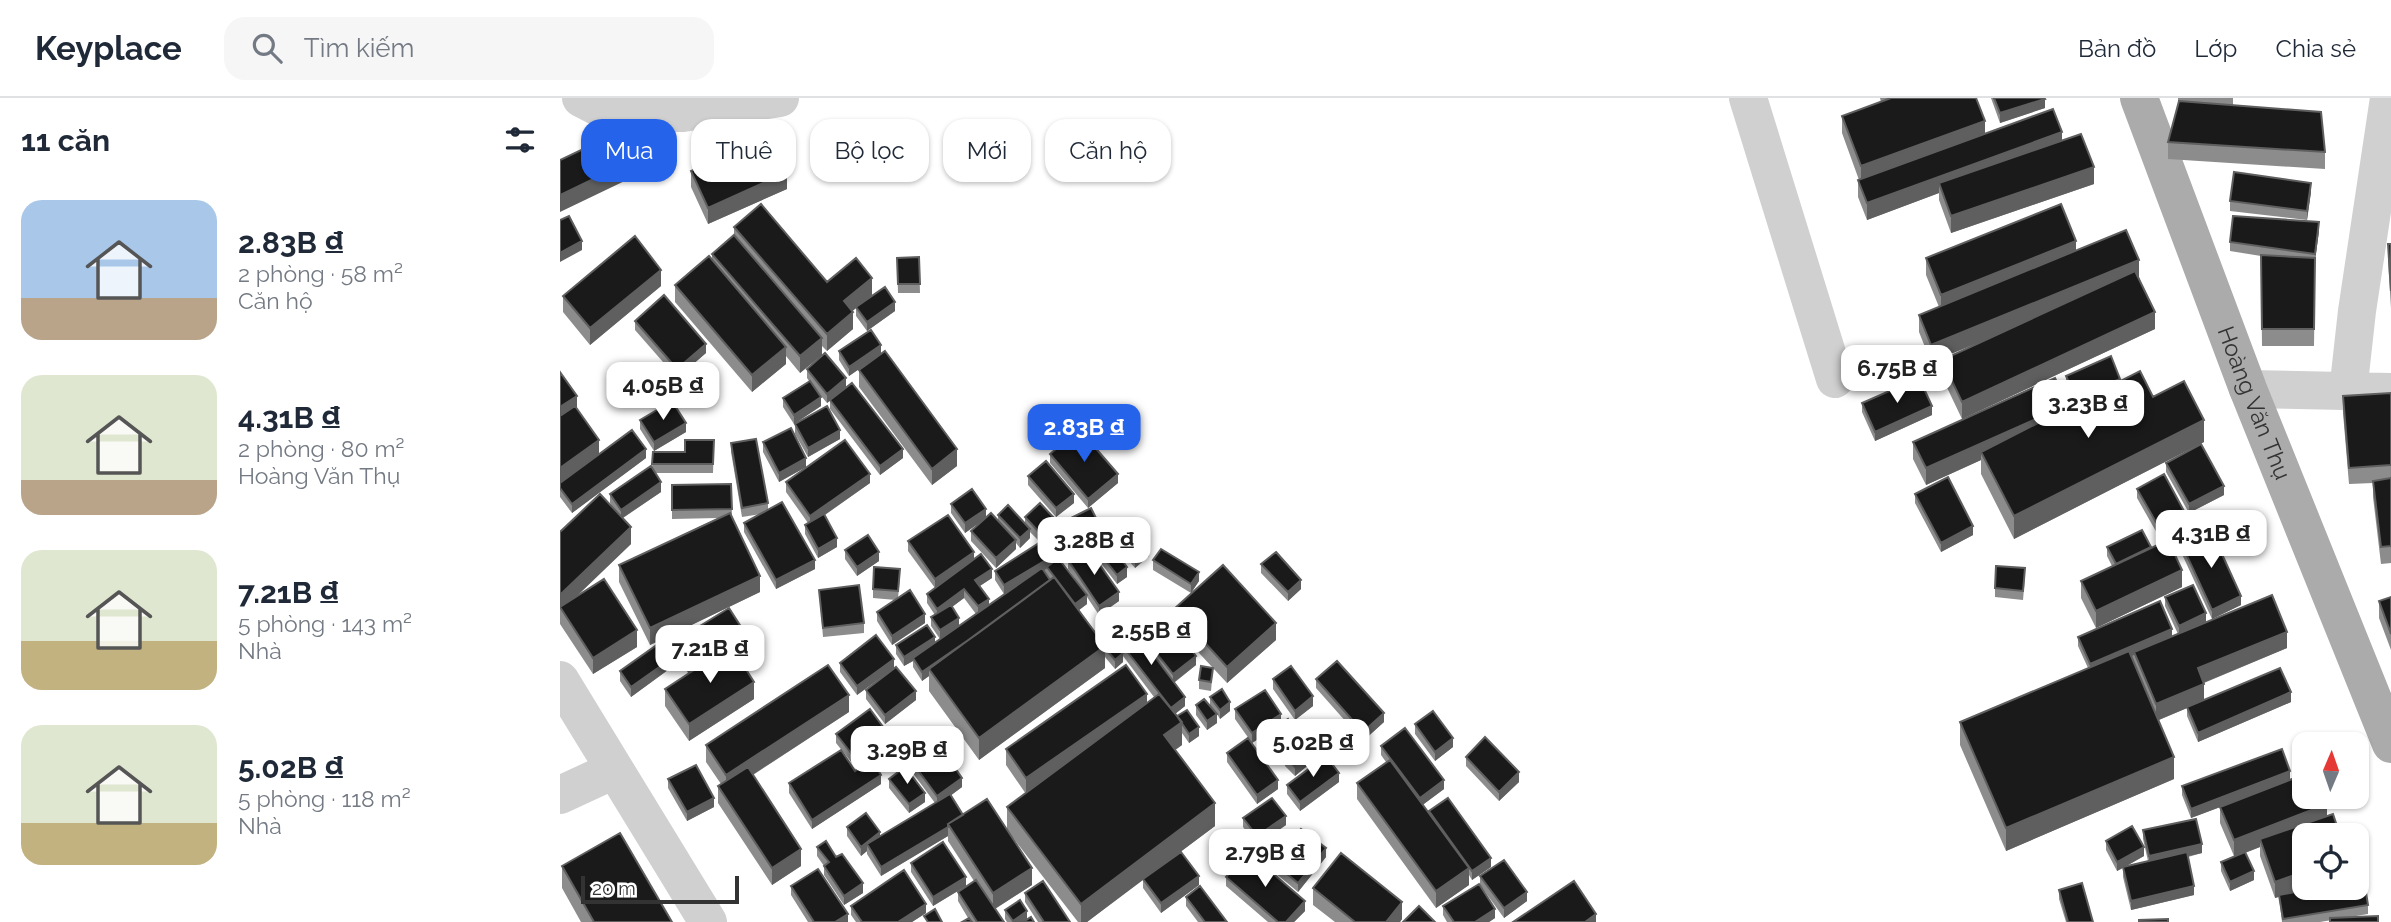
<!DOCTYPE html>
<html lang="vi">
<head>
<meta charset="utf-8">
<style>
  :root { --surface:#fff; --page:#f6f6f7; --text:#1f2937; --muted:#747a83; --line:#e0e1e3; --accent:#2563eb }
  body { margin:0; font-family:Raleway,sans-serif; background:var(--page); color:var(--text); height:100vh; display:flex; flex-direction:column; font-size:26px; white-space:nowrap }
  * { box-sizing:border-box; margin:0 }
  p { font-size:23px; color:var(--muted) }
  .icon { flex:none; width:38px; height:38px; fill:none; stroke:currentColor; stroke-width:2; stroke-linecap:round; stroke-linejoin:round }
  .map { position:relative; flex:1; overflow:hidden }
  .side { display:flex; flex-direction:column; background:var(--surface); width:560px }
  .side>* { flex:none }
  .guide { position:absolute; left:21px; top:21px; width:665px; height:63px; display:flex; gap:14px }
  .needle { width:46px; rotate:2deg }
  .controls { position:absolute; left:1732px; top:634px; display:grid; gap:14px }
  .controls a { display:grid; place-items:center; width:77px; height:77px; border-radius:14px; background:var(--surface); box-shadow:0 2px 5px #0004; font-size:35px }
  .scale { position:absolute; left:21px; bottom:18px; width:158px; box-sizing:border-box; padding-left:7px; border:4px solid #333; border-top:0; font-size:19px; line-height:24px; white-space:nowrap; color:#333; -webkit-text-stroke:5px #fff; paint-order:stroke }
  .price { position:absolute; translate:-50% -60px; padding:0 16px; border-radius:14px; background:#fff; color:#222; font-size:23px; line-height:46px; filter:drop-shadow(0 2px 4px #0008) }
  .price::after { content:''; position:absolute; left:50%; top:42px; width:21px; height:16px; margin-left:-10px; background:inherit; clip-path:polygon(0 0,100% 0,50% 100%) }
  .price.on { background:var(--accent); color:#fff }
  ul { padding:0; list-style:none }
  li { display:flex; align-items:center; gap:21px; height:175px; padding:0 21px }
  li span { display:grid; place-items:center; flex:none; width:196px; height:140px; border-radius:21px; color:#555 }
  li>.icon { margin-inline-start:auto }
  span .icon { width:84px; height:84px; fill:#fffc; stroke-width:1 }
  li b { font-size:30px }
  h2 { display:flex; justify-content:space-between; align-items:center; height:84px; padding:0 21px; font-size:30px }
  .pill { padding:0 24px; border-radius:21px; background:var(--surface); box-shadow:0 2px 5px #0004; font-size:24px; line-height:63px }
  .pill.on { background:var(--accent); color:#fff }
  header { display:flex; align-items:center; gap:42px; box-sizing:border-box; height:98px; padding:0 35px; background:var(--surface); border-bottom:2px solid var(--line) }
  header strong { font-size:33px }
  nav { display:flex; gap:38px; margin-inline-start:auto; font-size:24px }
  .search { width:490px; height:63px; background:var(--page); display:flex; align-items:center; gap:18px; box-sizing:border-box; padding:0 24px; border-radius:21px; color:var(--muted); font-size:26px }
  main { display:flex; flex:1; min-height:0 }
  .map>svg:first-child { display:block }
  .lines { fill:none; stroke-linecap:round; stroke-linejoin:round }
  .minor { stroke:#d0d0d0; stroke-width:38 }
  .major { stroke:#ababab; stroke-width:38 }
  .wall { fill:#8c8c8c; fill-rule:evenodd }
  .shaded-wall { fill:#5f5f5f }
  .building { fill:#1a1a1a; stroke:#5f5f5f; stroke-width:2 }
  .labels { text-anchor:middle; stroke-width:7; stroke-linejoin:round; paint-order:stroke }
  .street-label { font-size:23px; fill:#333; stroke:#fff }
</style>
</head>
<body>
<header>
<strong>Keyplace</strong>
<div class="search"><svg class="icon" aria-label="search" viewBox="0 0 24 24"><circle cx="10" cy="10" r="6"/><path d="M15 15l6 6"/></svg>Tìm kiếm</div>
<nav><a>Bản đồ</a><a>Lớp</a><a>Chia sẻ</a></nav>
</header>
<main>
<section class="side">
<h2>11 căn<svg class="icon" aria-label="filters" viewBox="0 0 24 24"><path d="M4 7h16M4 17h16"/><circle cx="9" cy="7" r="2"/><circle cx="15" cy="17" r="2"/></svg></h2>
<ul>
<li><span style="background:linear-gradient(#a9c7e8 70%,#b9a48a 0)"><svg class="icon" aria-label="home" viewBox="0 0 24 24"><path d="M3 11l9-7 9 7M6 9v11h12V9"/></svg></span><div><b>2.83B ₫</b><p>2 phòng · 58 m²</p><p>Căn hộ</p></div></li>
<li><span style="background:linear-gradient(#dfe7d0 75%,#b9a48a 0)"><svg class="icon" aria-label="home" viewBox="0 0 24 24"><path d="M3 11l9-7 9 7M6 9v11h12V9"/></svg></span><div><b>4.31B ₫</b><p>2 phòng · 80 m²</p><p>Hoàng Văn Thụ</p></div></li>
<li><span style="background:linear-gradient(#dfe7d0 65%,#c2b280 0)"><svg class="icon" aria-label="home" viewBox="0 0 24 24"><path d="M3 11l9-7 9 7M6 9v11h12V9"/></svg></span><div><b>7.21B ₫</b><p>5 phòng · 143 m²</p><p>Nhà</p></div></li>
<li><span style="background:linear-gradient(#dfe7d0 70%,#c2b280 0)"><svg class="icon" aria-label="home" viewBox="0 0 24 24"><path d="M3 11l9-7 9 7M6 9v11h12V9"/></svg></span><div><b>5.02B ₫</b><p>5 phòng · 118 m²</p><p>Nhà</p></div></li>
</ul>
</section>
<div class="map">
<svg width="1831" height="824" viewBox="0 0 1831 824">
  <rect width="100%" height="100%" fill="#fff"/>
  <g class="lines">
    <!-- minor -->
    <path class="minor" d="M21,0L50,15H123L220,0
      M1188,0L1275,281
      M1688,291L1831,294
      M1788,294L1797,213L1829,0
      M0,582L148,824
      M0,697L54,672"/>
    <!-- major -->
    <path class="major" id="s1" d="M1579,0L1688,291L1831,646"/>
  </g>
  <!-- wall -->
  <path class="wall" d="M1320,0H1416L1425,36L1502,43L1534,86L1391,135L1379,102V95L1307,122L1298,99V82H1299L1282,35V18L1321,4Z
    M1431,0H1484L1485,10L1440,25Z
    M1618,0H1673V7L1765,54V71L1608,61V44L1618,6Z
    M131,73L227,91L148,126L131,89Z
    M1751,94L1747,122L1670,113V103Z
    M174,129L267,184L312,197L304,203L335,213L307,233L296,218V210L292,213L293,231L267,253L262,248V257L240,275L226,258V266L192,294L115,204V187L152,162V156L174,137Z
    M1759,133L1755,162L1754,248H1702L1701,158L1670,153V144Z
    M1828,146H1831V210L1828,163Z
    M1516,153L1579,179L1595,231L1402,321L1382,279V262L1435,238L1371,264L1359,234V217L1379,209L1366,177V160Z
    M359,159L360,195H338L337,160Z
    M101,188L30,247L3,214V198Z
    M75,223L146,255L117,280L75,232Z
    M279,253L321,256L289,278L279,262Z
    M247,271L286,289L343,360L320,377L270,311V303L267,305L257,293L261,308L234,326L223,309V300L249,283L247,280Z
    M299,272L397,368L372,387L299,289Z
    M0,274L39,356L86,360L12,415L0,399Z
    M1506,278L1560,283L1593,299L1644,344L1454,441L1421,376V362L1366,387L1353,361V344L1507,310L1515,306L1506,287Z
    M1831,295V465L1821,466L1813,399V385L1789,386L1783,315V298Z
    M1302,305L1372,317L1315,343L1302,314Z
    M80,322L126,334L94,353L80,331Z
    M235,326L280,341L248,359L235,336Z
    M154,342L153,375H95L101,394L63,420L71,446L16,499L77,549L33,576L0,526V434L55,412L50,405V396L92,371L93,354H125Z
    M203,344L246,369L219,384L203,354Z
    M171,345L208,405V412L255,471L216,491L184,434V425L201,416L182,419L171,354Z
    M490,356L558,385L528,410L490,365Z
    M1606,365L1664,397L1629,415L1606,374Z
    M468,378L514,405L496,419L468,387Z
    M226,384L310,385L265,417L277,449L258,460L245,436V427L248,425L226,394Z
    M171,386L172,419L200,494L90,547L59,484V467L158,420L112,421V387Z
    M1577,391L1631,435L1610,447L1622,489L1536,530L1521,500V483L1552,468L1547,458V449L1591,450L1602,444L1577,400Z
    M1355,396L1413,437L1381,454L1355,405Z
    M391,406L426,420L438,422V417L465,425V419L494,429L479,443L470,434V440L460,450L456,445V451L436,470L411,443V433L426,420L405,435L391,415Z
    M503,424L538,433L510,448L503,434Z
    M553,435L589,458L575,470L553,444Z
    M348,443L414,462L432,480L420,488L429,507L444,496L435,482V473L496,462L516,482L508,471V462L559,503L539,517L527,499V506L519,512L537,536L556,547V539L590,553V547L636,567L614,585L625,608L615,616L639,638L629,645L622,635V647L615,652L655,728L589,777L639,787L601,815L583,790V781L527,824H518L447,732V709L466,696L446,667V651L587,605L594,599L563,558V564L555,571L545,559V570L419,662L369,593V578L362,583L353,569V563L344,568L336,556V547L375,544L380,541L371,528V519L375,517L367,505V496L375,490L348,453ZM404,500L416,516L399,528L392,509Z
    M1621,445L1681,507L1652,521L1621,454Z
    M533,446L567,479L557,486L533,455Z
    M285,452L319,463L297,478L285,461Z
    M593,462L639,483L631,495L593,472Z
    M701,466L741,491L728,503L701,475Z
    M1465,479L1463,502L1435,499V490Z
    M340,480L338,500L365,525L332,547L317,523V514L336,502L313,500V491Z
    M259,492L304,525V535L263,539Z
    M1605,499L1646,524L1635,529L1727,550L1644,585V602L1731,604L1638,644L1627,618V610L1599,622L1614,681L1446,753L1400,647V624L1528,570L1518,548V539H1612L1618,536L1605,508Z
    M1831,499V552L1819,520V503Z
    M614,511L716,542L667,585L653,570L651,593L639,591V582L653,570L614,528Z
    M183,542L172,549L194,601L129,643L105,608V591L128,575L114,553V544Z
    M280,565L334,570L297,597L280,574Z
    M112,569L71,599L60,583V573Z
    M713,581L753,608L735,622L713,591Z
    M756,581L824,624L803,643L756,590Z
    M306,592L356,602L325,626L306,601Z
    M650,599L670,613L660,621L657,616V625L647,632L636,617V607L650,608Z
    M310,611L340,661L322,674L307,655L292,665L276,645V636Z
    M675,611L721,626L692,645L675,621Z
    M289,614L193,677L241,768L212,787L158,705V688L161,686L146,664V647Z
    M855,626L893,649L875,663L855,636Z
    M704,638L739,646L763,655L735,678L725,668V658L734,651L716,664L704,647Z
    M821,648L884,691L862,707L869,717V713L931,769L912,782L909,777V787L876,810L797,701V685L826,664L821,657Z
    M667,655L718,691L697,706L667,664Z
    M906,659L959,684L939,703L906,668Z
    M352,664L402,689L391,697L403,717L472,787L435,811L444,824H402L408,820L398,803V794L414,783L388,743V738L321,778L307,756V753L301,758L287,738V729L320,738L375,705L352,674Z
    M295,673L321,686L252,731L229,695V685Z
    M108,681L154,709L127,723L108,690Z
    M329,681L365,704L349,715L329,690Z
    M1730,681L1745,789H1746L1731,794L1808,807V816L1760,824H1722L1719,799L1715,800L1700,758V749L1685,755L1694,782L1670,793L1661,773V764L1674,758L1660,725V709L1631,720L1622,697V688Z
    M779,684L740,713L727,696V687Z
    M683,720L726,727L697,747L683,729Z
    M1583,732L1642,755L1628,759L1634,797L1571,812L1563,779V770L1557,773L1546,752V743L1584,758L1565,769L1588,763L1583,741Z
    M257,749L276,759L303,795L284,807L264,777V768L257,758Z
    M766,759L738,794L714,774V765Z
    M351,765L406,788L373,808L351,774Z
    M2,768L112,824H21L2,790Z
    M920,778L967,803L944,820L920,787Z
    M666,779L745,813L734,824H708L666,788Z
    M231,788L288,824H248L231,797Z
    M753,790L842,821L840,824H775L753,807Z
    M1499,792L1533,824H1506L1499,801Z
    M465,795L510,824H478L465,804Z
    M626,799L667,824H638L626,808Z
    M291,808L366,815L352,824H296L291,817Z
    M883,808L935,820L929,824H887L883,817Z
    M445,812L467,822L474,824H447L445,821Z"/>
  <!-- shaded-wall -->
  <path class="shaded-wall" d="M1485,1V10L1440,25V15Z
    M1425,23V40L1301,85V68Z
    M1502,34V51L1379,85V95L1307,122V105Z
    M75,61V78L0,114V97Z
    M1534,69V86L1391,135V118Z
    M227,74V91L148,126V110Z
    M1751,85V94L1747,122V113Z
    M1759,124V133L1755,162L1754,248L1755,156Z
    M22,143V152L0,164V155Z
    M1516,143V159L1381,214V197Z
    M1579,162V179L1371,264V247Z
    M101,172V188L30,247V230Z
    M312,180V197L284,220V203Z
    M335,204V213L307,233V224Z
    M293,214V231L267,253V236Z
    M1595,214V231L1402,321V304Z
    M262,240V257L240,275V258Z
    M146,246V255L117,280V271Z
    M321,247V256L289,278V269Z
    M226,249V266L192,294V277Z
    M286,280V290L267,305V296Z
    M1560,281V290L1516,309V300Z
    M17,298V315L0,326V309Z
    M261,299V308L234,326V317Z
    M1507,307V323L1421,354V362L1366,387V370Z
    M1372,308V317L1315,343V334Z
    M1644,322V344L1454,441V418Z
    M126,325V334L94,353V344Z
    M280,332V341L248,359V350Z
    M39,342V359L0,386V370Z
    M86,351V360L12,415V406Z
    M343,351V360L320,377V368Z
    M397,351V368L372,387V371Z
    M246,360V369L219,384V375Z
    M310,376V385L250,427V418Z
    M558,376V385L528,410V401Z
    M101,384V394L61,421V412Z
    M1664,388V397L1629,415V406Z
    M514,396V405L496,419V410Z
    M426,411V420L405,435V425Z
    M494,420V429L479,443V434Z
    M538,424V433L510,448V439Z
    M1631,426V435L1605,450V440Z
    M1413,428V437L1381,454V445Z
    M71,429V446L2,512L0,509V514V497Z
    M470,431V440L460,450V440Z
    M277,440V449L258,460V451Z
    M456,442V451L436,470V460Z
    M589,449V458L575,470V461Z
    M319,454V463L297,478V469Z
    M414,454V464L375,490V481Z
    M496,456V465L444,496V487Z
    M255,462V471L216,491V482Z
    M567,469V479L557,486V477Z
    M432,471V480L415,491V482Z
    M1622,472V489L1536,530V513Z
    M639,474V483L631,495V486Z
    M200,478V494L90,547V530Z
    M741,482V491L728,503V494Z
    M491,484L369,571V578L362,583V574Z
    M404,491V500L377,520V511Z
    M559,494V503L539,517V508Z
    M527,497V506L515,515V506Z
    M1681,498V507L1652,521V512Z
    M429,501V510L418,518V508Z
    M1646,515V524L1619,537V528Z
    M365,516V525L332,547V538Z
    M399,520V529L380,542V532Z
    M716,525V542L667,585V569Z
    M1612,531V540L1574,554V557L1530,576V566Z
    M77,532V549L33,576V560Z
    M183,532V542L128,575V566Z
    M1727,534V550L1638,587V570Z
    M375,539V548L353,560V563L344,568V559Z
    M545,548V570L419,662V640Z
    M563,555V564L555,571V562Z
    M636,558V567L613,585V576Z
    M112,560V569L71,599V589Z
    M334,561V570L297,597V588Z
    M194,584V601L129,643V626Z
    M1644,586V603L1596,623V606Z
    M356,593V602L325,626V617Z
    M1731,594V604L1638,644V635Z
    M587,596V613L466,697V680Z
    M289,597V614L166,694V677Z
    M753,598V608L735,622V613Z
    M625,599V608L610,620V611Z
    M670,604V613L660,621V612Z
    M824,615V624L803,643V634Z
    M657,616V625L647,632V623Z
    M721,616V626L692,645V635Z
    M622,624V647L604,660V637Z
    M639,629V638L629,645V636Z
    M739,638V647L716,664V655Z
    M893,640V649L875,663V654Z
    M307,646V655L292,665V656Z
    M763,646V655L735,678V669Z
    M340,652V661L322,674V665Z
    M1614,659V681L1446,753V730Z
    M1730,673V683L1631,720V711Z
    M959,674V684L939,703V694Z
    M779,675V684L740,713V704Z
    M321,677V686L252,731V722Z
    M402,680V689L377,708V698Z
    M718,682V691L697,706V697Z
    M884,682V691L860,709V700Z
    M365,695V704L349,715V706Z
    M154,700V709L127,723V714Z
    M655,705V728L527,824H521V806Z
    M1767,706V723L1700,741V749L1674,759V742Z
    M726,718V727L697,747V738Z
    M388,729V738L321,778V769Z
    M320,734V743L307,746V753L301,758V749Z
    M1642,746V755L1589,767V758Z
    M1584,749V758L1557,773V764Z
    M766,750V759L738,794V785Z
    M241,751V768L212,787V770Z
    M931,760V769L912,782V773Z
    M472,770V787L433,812V795Z
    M909,770V787L876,810V793Z
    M1694,773V782L1670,793V784Z
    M1745,773V789H1746L1715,800V784Z
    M639,778V787L601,815V805Z
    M406,779V788L373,808V799Z
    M303,785V795L284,807V798Z
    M1634,788V797L1571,812V803Z
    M967,794V803L944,820V810Z
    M745,803V813L734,824H726Z
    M842,804V821L840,824H826Z
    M366,806V815L352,824H338Z
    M935,811V820L929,824H915Z
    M467,813V822L464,824H453V823Z
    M288,816V824H275Z
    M1036,816V824H1025Z"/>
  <!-- building -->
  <path class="building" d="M1331,0H1416L1425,23L1301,68L1282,18Z
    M1434,0H1484L1485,1L1440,15Z
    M1619,3L1761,14L1765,54L1608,44Z
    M1493,11L1502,34L1307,105L1298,82Z
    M61,33L75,61L0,97V62Z
    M1521,36L1534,69L1391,118L1379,85Z
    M212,37L227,74L148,110L131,73Z
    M1674,74L1751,85L1747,113L1670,103Z
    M201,106L267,184L296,160L312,180L284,203L293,214L267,236L174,129Z
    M1501,106L1516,143L1381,197L1366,160Z
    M9,118L22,143L0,155V122Z
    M1673,118L1759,124L1755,156L1670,144Z
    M1566,132L1579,162L1371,247L1359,217Z
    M174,137L262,240L240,258L152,156Z
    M75,138L101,172L30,230L3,198Z
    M1828,146H1831V193Z
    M1701,157L1755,160L1754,231H1702Z
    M149,158L226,249L192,277L115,187Z
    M359,159L360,186H338L337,160Z
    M1575,173L1595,214L1402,304L1382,262Z
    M325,189L335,204L307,224L296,209Z
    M104,197L146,246L117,271L75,223Z
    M311,232L321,247L289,269L279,253Z
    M325,253L397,351L372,371L299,272Z
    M265,255L286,280L267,296L247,271Z
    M1551,258L1560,281L1516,300L1506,278Z
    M1580,273L1593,299L1624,283L1644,322L1454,418L1421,354Z
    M0,274L17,298L0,309Z
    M1359,280L1372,308L1315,334L1302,305Z
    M1495,280L1507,307L1366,370L1353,344Z
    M250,283L261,299L234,317L223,300Z
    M292,285L343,351L320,368L270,302Z
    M1831,295V367L1789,370L1783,298Z
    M112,303L126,325L94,344L80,322Z
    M15,308L39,342L0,370V318Z
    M267,308L280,332L248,350L235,326Z
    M231,330L246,360L219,375L203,344Z
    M519,331L558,376L528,401L490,356Z
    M72,332L86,351L12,406L0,390V385Z
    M196,341L208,405L182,410L171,345Z
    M125,342H154L153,366H92L93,354H125Z
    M285,342L310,376L250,418L226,384Z
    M1641,346L1664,388L1629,406L1606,365Z
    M486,363L514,396L496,410L468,378Z
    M91,368L101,384L61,412L50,396Z
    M1604,376L1631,426L1605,440L1577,391Z
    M1388,379L1413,428L1381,445L1355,396Z
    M1831,380V448L1821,449L1813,383Z
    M171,386L172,411L112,412V387Z
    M412,391L426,411L405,425L391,406Z
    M40,396L71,429L0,497V434Z
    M222,404L255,462L216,482L184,425Z
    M480,405L494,420L479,434L465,419Z
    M448,407L470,431L460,440L438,417Z
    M531,410L538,424L510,439L503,424Z
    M170,415L200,478L90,530L59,467Z
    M431,415L456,442L436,460L411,433Z
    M264,416L277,440L258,451L245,427Z
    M388,417L414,454L375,481L348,443Z
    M567,422L589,449L575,461L553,435Z
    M1582,432L1591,449L1556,466L1547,449Z
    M1651,432L1681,498L1652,512L1621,445Z
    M308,437L319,454L297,469L285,452Z
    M544,438L567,469L557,477L533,446Z
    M487,440L496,456L444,487L435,473Z
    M1608,442L1622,472L1536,513L1521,483Z
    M528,450L559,494L539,508L508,462Z
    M601,451L639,474L631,486L593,462Z
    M716,454L741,482L728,494L701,466Z
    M421,456L432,471L415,482L429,501L418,508L404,491L377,511L367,496Z
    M498,460L527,497L515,506L487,469Z
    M663,467L716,525L667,569L614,511Z
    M1436,468L1465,470L1463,493L1435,490Z
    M314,469L340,471L338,493L313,491Z
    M482,470L490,482L417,536L362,574L353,560Z
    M494,479L545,548L419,640L369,571Z
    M44,481L77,532L33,560L0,509Z
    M299,487L304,525L263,530L259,492Z
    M1633,487L1646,515L1619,528L1605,499Z
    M350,492L365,516L332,538L317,514Z
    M1712,497L1727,534L1638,570L1644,586L1596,606L1574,554Z
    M1831,499V536L1819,503Z
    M1600,503L1612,531L1530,566L1518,539Z
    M391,507L399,520L380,532L371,519Z
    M169,510L183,532L128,566L114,544Z
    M367,527L375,539L344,559L336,547Z
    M572,528L625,599L611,610L556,539Z
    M614,529L636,558L613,576L590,547Z
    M543,532L563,555L555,562L545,550V548L537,536Z
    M316,537L334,561L297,588L280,565Z
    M101,544L112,560L71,589L60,573Z
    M171,548L194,584L129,626L105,591Z
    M1569,553L1614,659L1446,730L1400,624Z
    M777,563L824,615L803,634L756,581Z
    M268,567L289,597L166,677L146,647Z
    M566,567L587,596L466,680L446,651Z
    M641,568L653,570L651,584L639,582Z
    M731,568L753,598L735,613L713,581Z
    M336,569L356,593L325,617L306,592Z
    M1720,570L1731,594L1638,635L1627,609Z
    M662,591L670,604L660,612L650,599Z
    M705,592L721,616L692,635L675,611Z
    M599,596L622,624L604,637L655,705L521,806L447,709Z
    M644,601L657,616L647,623L636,607Z
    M310,611L340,652L322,665L307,646L292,656L276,636Z
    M627,612L639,629L629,636L617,618Z
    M873,613L893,640L875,654L855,626Z
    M728,621L739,638L716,655L704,638Z
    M845,630L884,682L860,700L821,648Z
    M753,635L763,646L735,669L725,658Z
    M925,639L959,674L939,694L906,659Z
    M688,640L718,682L697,697L667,655Z
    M378,645L402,680L377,698L352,664Z
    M1722,651L1730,673L1631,711L1622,688Z
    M281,652L295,673L312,662L321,677L252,722L229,685Z
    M766,658L779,675L740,704L727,687Z
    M830,662L909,770L876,793L797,685Z
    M136,667L154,700L127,714L108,681Z
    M188,669L241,751L212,770L158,688Z
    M345,669L365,695L349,706L329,681Z
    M1745,676V698H1763L1767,706L1674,742L1660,709Z
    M390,696L403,717L388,726V729L321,769L307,746Z
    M712,700L726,718L697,738L683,720Z
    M888,700L931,760L912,773L869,713Z
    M427,701L472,770L433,795L388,726Z
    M306,715L320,734L301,749L287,729Z
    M1773,716L1780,737H1745V773L1715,784L1700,741Z
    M1636,721L1642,746L1589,758L1583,732Z
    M1572,728L1584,749L1557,764L1546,743Z
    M741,731L766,750L738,785L714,765Z
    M60,735L112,824H34L2,768Z
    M266,743L276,759L282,756L303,785L284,798L264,768L269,764L257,749Z
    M383,744L406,779L373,799L351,765Z
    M621,754L639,778L601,805L583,781Z
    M688,754L745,803L726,824H718L666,779Z
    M1627,754L1634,788L1571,803L1563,769Z
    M1685,754L1694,773L1670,784L1661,764Z
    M781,755L842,804L826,824H795L753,790Z
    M944,762L967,794L944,810L920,778Z
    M258,771L288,816L275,824H254L231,788Z
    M344,772L366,806L338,824H302L291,808Z
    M416,782L444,824H417L398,794Z
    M1804,782L1808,807L1723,821L1719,797L1762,789H1797V783Z
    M483,783L510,824H484L465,795Z
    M1014,783L1036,816L1025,824H953Z
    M1522,785L1533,824H1508L1499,792Z
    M919,786L935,811L915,824H894L883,808Z
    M640,788L667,824H645L626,799Z
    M460,802L467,813L453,823L445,812Z
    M859,808L875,824H843Z
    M375,811L382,824H368L364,818Z
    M1818,818V824H1770V820Z
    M471,819L474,824H463Z
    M409,820L412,824H402Z
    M1608,821V824H1579V822Z"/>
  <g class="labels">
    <!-- street labels -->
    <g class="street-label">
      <text dy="8" stroke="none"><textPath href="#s1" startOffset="326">Hoàng Văn Thụ</textPath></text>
    </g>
  </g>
</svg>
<div class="controls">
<a><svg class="needle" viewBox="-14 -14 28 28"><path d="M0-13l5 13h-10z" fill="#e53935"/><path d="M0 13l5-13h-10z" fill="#747a83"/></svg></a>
<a><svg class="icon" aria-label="locate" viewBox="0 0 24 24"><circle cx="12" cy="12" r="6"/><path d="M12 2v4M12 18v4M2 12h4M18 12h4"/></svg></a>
</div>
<div class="scale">20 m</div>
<b class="price" style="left:1337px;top:307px">6.75B ₫</b>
<b class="price" style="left:103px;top:324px">4.05B ₫</b>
<b class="price" style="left:1528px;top:342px">3.23B ₫</b>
<b class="price on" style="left:524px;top:366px">2.83B ₫</b>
<b class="price" style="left:1651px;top:472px">4.31B ₫</b>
<b class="price" style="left:534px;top:479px">3.28B ₫</b>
<b class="price" style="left:591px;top:569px">2.55B ₫</b>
<b class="price" style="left:150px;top:587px">7.21B ₫</b>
<b class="price" style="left:753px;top:681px">5.02B ₫</b>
<b class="price" style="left:347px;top:688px">3.29B ₫</b>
<b class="price" style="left:705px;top:791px">2.79B ₫</b>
<div class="guide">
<a class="pill on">Mua</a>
<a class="pill">Thuê</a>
<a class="pill">Bộ lọc</a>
<a class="pill">Mới</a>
<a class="pill">Căn hộ</a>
</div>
</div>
</main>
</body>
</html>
